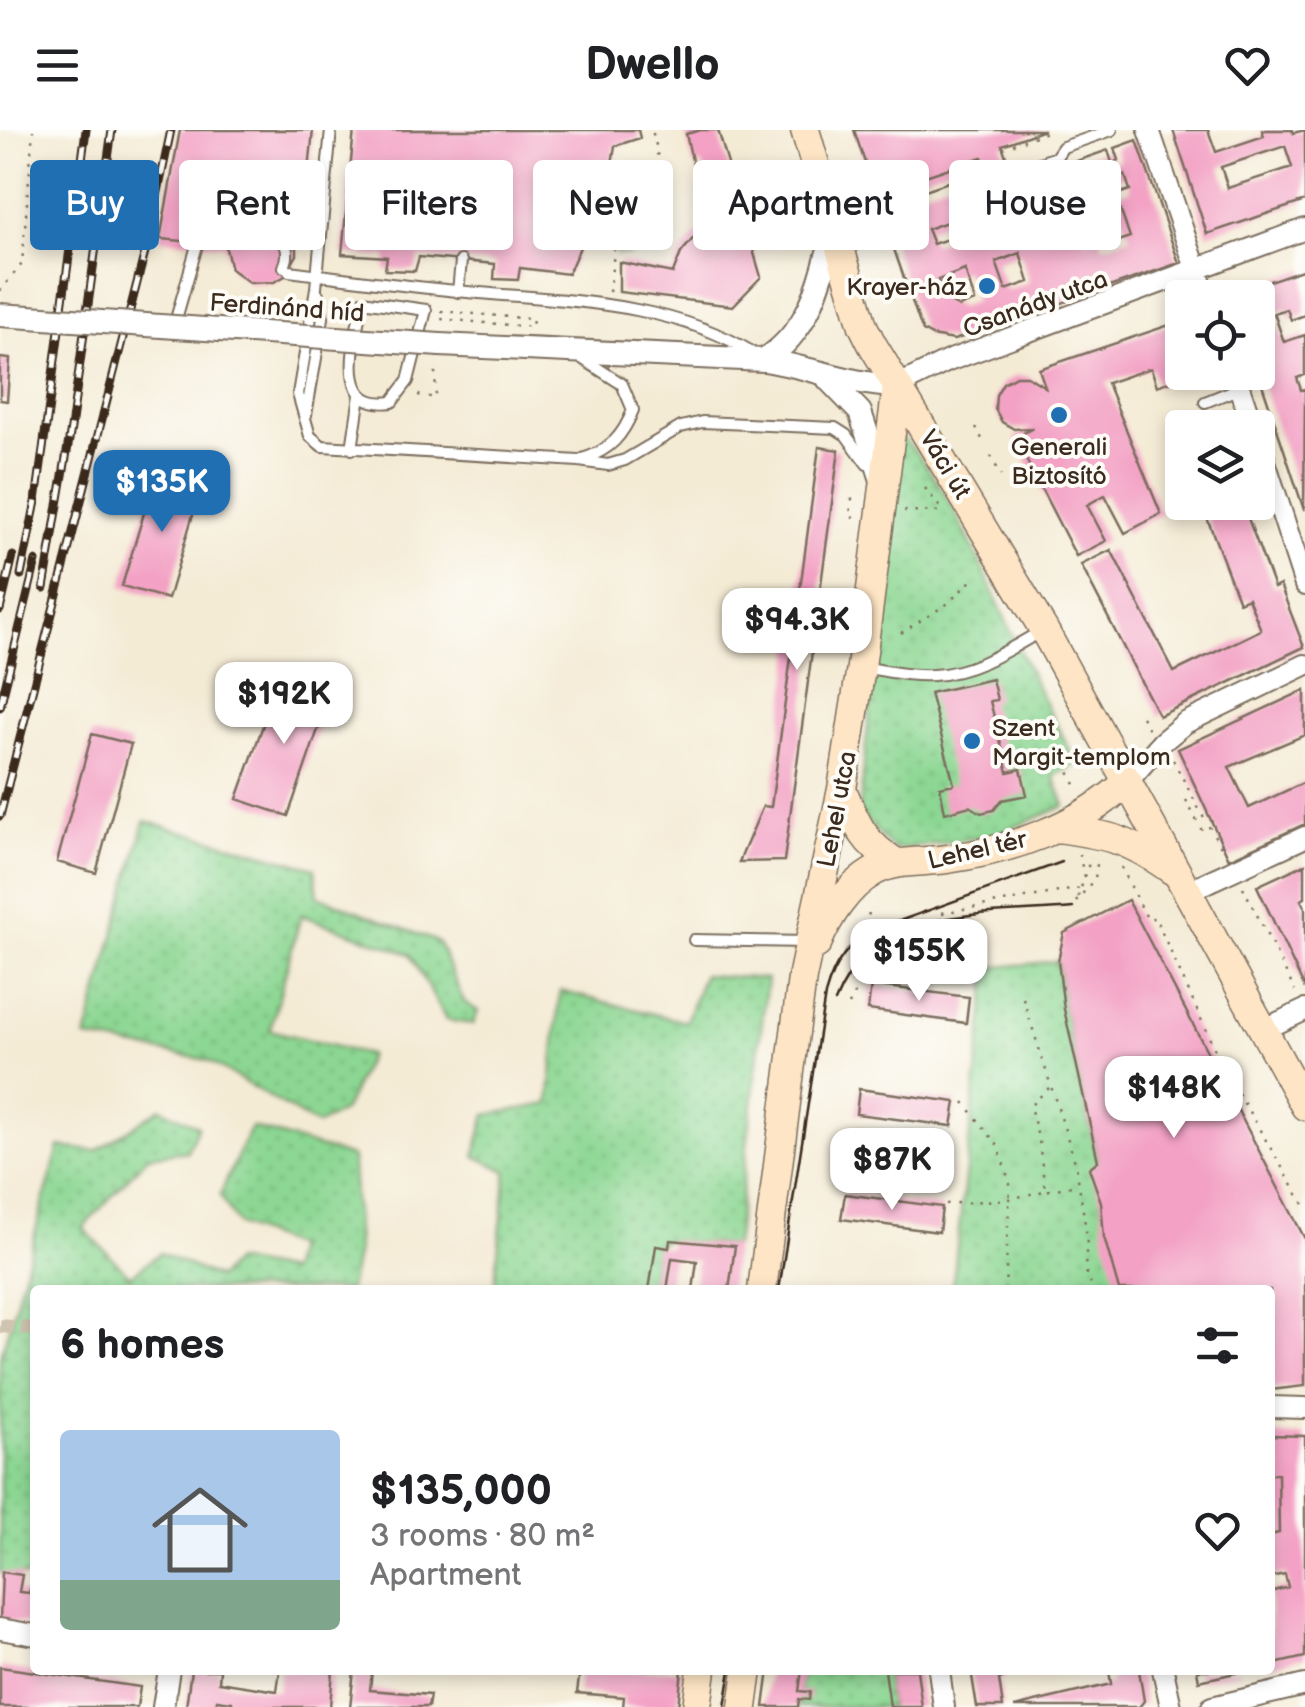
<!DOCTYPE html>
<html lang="en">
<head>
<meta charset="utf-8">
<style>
  :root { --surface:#fff; --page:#f6f6f6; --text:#202124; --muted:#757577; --accent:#1f6fb2 }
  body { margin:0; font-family:"Balsamiq Sans",sans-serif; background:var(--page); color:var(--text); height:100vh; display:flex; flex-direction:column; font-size:38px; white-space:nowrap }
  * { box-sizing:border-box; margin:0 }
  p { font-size:32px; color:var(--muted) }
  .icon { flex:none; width:55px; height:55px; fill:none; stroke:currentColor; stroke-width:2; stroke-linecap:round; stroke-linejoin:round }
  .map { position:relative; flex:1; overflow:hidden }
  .side { position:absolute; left:30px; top:1155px; width:1245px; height:390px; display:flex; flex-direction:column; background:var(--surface); border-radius:10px; box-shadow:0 5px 15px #0003 }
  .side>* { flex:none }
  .guide { position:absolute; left:30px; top:30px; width:1245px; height:90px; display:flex; gap:20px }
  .fabs { position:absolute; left:1165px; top:150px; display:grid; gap:20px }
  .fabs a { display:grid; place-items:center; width:110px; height:110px; border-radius:10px; background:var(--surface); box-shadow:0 5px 15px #0003; font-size:50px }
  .price { position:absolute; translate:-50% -85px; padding:0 22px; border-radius:20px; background:#fff; color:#222; font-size:32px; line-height:65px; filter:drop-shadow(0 2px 5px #0008) }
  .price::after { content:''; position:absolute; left:50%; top:60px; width:30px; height:22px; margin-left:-15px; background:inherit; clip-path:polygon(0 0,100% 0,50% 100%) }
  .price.active { background:var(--accent); color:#fff }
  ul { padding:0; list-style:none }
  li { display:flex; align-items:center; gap:30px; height:250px; padding:0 30px }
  li span { display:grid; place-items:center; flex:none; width:280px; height:200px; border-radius:10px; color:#555 }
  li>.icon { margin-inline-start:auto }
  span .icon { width:120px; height:120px; fill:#fffc; stroke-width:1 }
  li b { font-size:42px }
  h2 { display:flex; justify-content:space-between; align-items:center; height:120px; padding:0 30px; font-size:42px }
  .chip { padding:0 35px; border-radius:10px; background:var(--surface); box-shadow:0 5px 15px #0003; font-size:35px; line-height:90px }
  .chip.active { background:var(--accent); color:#fff }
  header { display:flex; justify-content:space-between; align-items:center; height:130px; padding:0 30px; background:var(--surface); font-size:45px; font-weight:700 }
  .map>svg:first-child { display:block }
  .grass { fill:url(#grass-dots); stroke:#648058; stroke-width:2.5 }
  .building { fill:#f3a1c4; fill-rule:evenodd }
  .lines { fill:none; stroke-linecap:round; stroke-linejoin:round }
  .pedestrian-tunnel { stroke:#cfc4b0; stroke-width:14; stroke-dasharray:14 7; stroke-linecap:butt }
  .service-casing { stroke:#7c6e5e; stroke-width:14 }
  .minor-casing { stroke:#7c6e5e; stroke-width:24 }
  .tertiary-casing { stroke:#7c6e5e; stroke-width:26 }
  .secondary-casing { stroke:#7c6e5e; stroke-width:31 }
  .path { stroke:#7c6e5e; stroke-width:2.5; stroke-dasharray:2.5 8; stroke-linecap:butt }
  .service { stroke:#fff; stroke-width:10 }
  .minor { stroke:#fff; stroke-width:20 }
  .tertiary { stroke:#fff; stroke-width:22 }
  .secondary { stroke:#fee5c5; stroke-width:28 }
  .tram { stroke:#3b2a1e; stroke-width:2.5 }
  .rail-casing { stroke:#3b2a1e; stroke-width:9 }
  .rail { stroke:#fdfcf7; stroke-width:5; stroke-dasharray:15; stroke-linecap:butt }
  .tertiary-bridge-casing { stroke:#7c6e5e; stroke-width:26; stroke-linecap:butt }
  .tertiary-bridge { stroke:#fff; stroke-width:22 }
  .poi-dot { fill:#1f6fb2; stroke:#fdfcf7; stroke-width:4 }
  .labels { text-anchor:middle; stroke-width:8; stroke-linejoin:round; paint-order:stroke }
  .poi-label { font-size:25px; fill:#3b2a1e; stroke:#fdfcf7; text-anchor:end }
  .street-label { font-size:25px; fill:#3b2a1e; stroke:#fdfcf7 }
</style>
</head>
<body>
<header><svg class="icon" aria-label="menu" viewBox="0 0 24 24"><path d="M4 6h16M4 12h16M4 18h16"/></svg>Dwello<svg class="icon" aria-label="heart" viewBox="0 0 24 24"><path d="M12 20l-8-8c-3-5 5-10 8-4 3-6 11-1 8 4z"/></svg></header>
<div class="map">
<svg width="1305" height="1577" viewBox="0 0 1305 1577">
  <defs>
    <pattern id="grass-dots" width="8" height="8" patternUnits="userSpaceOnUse" patternTransform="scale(2.5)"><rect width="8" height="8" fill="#8cd793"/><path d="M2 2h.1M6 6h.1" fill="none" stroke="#7ab97e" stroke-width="1.8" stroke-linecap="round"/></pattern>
  </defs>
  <rect width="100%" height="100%" fill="#fdfcf7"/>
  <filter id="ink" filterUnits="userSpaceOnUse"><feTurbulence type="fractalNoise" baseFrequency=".01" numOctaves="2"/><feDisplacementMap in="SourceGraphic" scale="20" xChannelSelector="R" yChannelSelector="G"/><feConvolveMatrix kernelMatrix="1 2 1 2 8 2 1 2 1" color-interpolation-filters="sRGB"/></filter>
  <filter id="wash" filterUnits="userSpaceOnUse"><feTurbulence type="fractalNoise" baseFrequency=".0048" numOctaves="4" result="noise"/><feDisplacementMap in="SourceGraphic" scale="40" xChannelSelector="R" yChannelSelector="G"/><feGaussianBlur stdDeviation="2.25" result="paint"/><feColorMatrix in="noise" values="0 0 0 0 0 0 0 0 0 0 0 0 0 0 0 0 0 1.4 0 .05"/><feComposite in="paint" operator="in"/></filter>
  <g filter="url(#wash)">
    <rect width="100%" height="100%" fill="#f4ebd5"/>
    <!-- grass -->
    <path class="grass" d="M648,72L667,88L651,109H641L630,125L616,124L619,103Z
      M902,307C956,363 988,454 1021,524C1038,561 1058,597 1077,634L1054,646L1065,676L995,705L894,720L859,683L897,311Z
      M145,691L315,738L318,766L438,812L464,872L478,881L473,894L446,890L410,824L301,785L270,900L369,925L344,980L317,995L207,930L86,908Z
      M1058,831L1064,879L1098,1031L1101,1072L1119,1160H952L989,838Z
      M703,845L767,849L735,1116L665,1110L656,1116L649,1160H494L507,1041L475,1026L486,985L549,974L560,861L686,892Z
      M161,978L198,996L187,1021L148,1026L83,1098L130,1146L160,1123L218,1148L234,1131L289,1142L295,1117L238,1095L220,1065L251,997L352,1027L357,1120L349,1160H35V1431L32,1447L0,1443V1230L59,1017L96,1021Z
      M802,1540H885L890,1577H798L799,1569L808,1570L810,1563L799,1561Z"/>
    <g id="blocks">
      <!-- building -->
      <path class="building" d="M180,0H313L305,81L294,79L285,91L297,113V125L285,146L274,152L250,153L231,139L225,115L160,109Z
        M354,0H638L640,8L615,16L609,52L568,144L520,138L518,150L494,149L495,134L419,127L415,141L385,140L387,127L342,124Z
        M701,0H718L761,147L733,176L619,162V132L673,143L681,123L696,105L717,95L702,35H693L686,4Z
        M854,0H1044L1002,15L1015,53L1059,37L1084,110L1099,105L1103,116L1130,107L1115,65L1130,60L1125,45L1074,63L1065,35L1108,20L1112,33L1116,32L1119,30L1115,18L1137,10L1179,133L954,210L932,206L923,201L919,191L879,76L986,39L982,27L875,63ZM981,80L986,96L933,114L927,99ZM1020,123L1029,152L1006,160L996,132ZM965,140L975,171L959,177L944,169L938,150Z
        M1173,0H1208L1216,22L1264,6L1262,0H1292L1293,3L1305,0V71L1207,104ZM1285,16L1292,37L1228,58L1221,37Z
        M1305,139V185L1291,190L1287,179L1274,183L1284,212L1305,205V245L1297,248L1301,260L1305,259L1304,380L1258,242V168H1232L1231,164Z
        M1178,192L1182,206V242L1194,243L1157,256L1151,238L1107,253L1161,384L1125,403L1105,365L1087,375L1106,411L1076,426L1015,308L1033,298L1014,299L1002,292L995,279L996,265L1003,253L1016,246H1027L1045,257L1039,239Z
        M0,228L10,229L7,271L0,270Z
        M819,317L839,320L784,731L739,732L763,676L771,677Z
        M157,340L202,354L168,469L122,456Z
        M1201,372H1242L1274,458L1280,455L1304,517L1159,586L1081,435L1111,420L1174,542L1261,500L1248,468L1239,472Z
        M280,547L330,565L288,686L237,669Z
        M992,549L997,570L990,571L1008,642L1021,639L1027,665L1002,670L994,680L981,683L970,676L945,683L940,657L954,654L930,563Z
        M1305,560V605L1229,637L1249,678L1305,652V694L1229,729L1178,619Z
        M92,604L131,614L96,743L57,732Z
        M1305,734V768L1301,770L1305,778V859L1257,756Z
        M1128,770L1305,1109V1256L1270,1260V1160H1119L1104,1107L1101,1072L1089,1038L1098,1031L1064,879L1058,831L1064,803Z
        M871,855L969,867L966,893L868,880Z
        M859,959L956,972L952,996L856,984Z
        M845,1064L942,1077L939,1102L841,1089Z
        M670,1110L735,1116L729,1160H693L697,1131L672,1128L667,1160H649L656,1116L669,1118Z
        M1270,1305L1305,1306V1527L1270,1535V1462L1288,1457L1285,1444L1270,1447V1405L1279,1403L1278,1344H1270Z
        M2,1442L22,1445L19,1462L29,1463L35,1442V1495L0,1490Z
        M0,1537L140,1557L137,1577H0Z
        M191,1540H220L219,1552L277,1561L280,1540H333L330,1577H231L232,1572L217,1570L216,1577H186Z
        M354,1540H372L370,1560L430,1565L428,1577H350Z
        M580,1540H682L678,1577H623L624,1567L577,1563Z
        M769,1540H802L799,1561L810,1562L809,1570L799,1569L798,1577H764Z
        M885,1540H917L922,1577H890Z
        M971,1540H1003L1005,1548L999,1549L1003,1577H977Z
        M1109,1540H1139L1144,1571L1139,1577H1014L1111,1554Z
        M1197,1540H1239L1240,1542L1199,1551Z"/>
    </g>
  </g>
  <g filter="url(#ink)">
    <use href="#blocks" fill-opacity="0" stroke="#7c6e5e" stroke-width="2.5"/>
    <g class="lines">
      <!-- pedestrian-tunnel -->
      <path class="pedestrian-tunnel" d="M0,1196L35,1199"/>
      <!-- service casing -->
      <g class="service-casing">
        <path id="service" d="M331,0L316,158L298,264L310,306L322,316L579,331L608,335L625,330L681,297L702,292L835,298L846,305L867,334
          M1029,48L1025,38L1056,27L1063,17L1112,0
          M267,101C284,105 292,120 284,137
          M289,141C345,148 401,156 457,161C558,171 667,169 755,224
          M458,162L461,131
          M362,171L426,180L408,251L392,272C332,280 357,207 362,171Z
          M174,196L198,112
          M580,227L622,254L633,280C623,306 610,320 583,329
          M1205,272L1240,258
          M306,285L323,188L318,164
          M352,319L360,265
          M861,537C884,540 910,547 933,545C974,543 1008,520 1043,500
          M694,810L807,812"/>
      </g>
      <!-- minor casing -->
      <g class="minor-casing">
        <path id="minor" d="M1149,0L1206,168
          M1234,242L1253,298
          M897,256L948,231L1305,99
          M1258,310L1305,455
          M1128,651L1162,612L1185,593L1305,535
          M1188,761L1305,707
          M1265,899L1305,880
          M1270,1277L1305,1278
          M0,1499L35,1505
          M939,1540L944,1577
          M1163,1540L1171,1577
          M163,1577L169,1540
          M1212,1577L1305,1555"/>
      </g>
      <!-- tertiary casing -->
      <g class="tertiary-casing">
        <path id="tertiary" d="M440,215L764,230C810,237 851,255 897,256
          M764,230C811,201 821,149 834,99
          M828,249L860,282L882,350"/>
      </g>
      <!-- secondary casing -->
      <g class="secondary-casing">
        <path id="secondary" d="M805,0L863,196L872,214L1044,500L1305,976
          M842,659C855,692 864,715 897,733
          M1057,698C1110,705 1130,710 1173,741
          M817,814C828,787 847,757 873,742C895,729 922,733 947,729C1011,720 1081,696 1128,651
          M762,1160L802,848L842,659L861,537L897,256
          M697,1577L702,1540
          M743,1577L748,1540"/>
      </g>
      <!-- path -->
      <path class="path" d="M1003,18L1052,0
        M859,59L872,55
        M0,161L22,134L33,0
        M609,162L617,99L658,23L652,0
        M441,181L533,189L532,197L441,189
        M418,265L436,268L435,241
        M976,297L983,311
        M991,326L1001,346
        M925,358L940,377
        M852,368L850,387L859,389
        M904,381L942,382
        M901,503L947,474L974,448
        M1142,587L1149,599
        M1173,630L1207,694
        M1065,633L1078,661
        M1186,670L1201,699L1208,695L1225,723
        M1079,724L1084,745
        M1121,737L1148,790L1155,787L1223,938L1305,1076
        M1243,757L1295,861
        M1078,767L1091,727
        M1076,772L1095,748L1098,728
        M942,783L1081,758
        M868,796L869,777
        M1023,868L1076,1035L1087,1107L1085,1139L1093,1160
        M849,875L870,829
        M1049,958L1030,976L1039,1011L1045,1061L1077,1055
        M964,972L998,1016L1010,1054L1005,1160
        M946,1074L1009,1069L1044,1061"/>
      <!-- service -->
      <use href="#service" class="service"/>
      <!-- minor -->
      <use href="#minor" class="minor"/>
      <!-- tertiary -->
      <use href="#tertiary" class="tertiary"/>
      <!-- secondary -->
      <use href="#secondary" class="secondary"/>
      <!-- tram -->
      <path class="tram" d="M835,872C874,773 985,786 1073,778
        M779,1160L825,865C834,832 848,812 880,798L1062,732
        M725,1577L731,1540"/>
      <!-- rail casing -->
      <g class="rail-casing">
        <path id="rail" d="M21,445L36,371L86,0
          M44,458L71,298L112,0
          M0,480L13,426
          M0,577L36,431
          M0,686L147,114L171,0"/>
      </g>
      <!-- rail -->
      <use href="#rail" class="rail"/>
      <!-- tertiary-bridge casing -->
      <g class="tertiary-bridge-casing">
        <path id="tertiary-bridge" d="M0,185L440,215"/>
      </g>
      <!-- tertiary-bridge -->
      <use href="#tertiary-bridge" class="tertiary-bridge"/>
    </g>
  </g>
  <!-- markers -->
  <g class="poi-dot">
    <circle cx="987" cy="156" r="10"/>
    <circle cx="1059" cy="285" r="10"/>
    <circle cx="972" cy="611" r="10"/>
  </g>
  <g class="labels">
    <!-- poi labels -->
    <g class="poi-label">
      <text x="967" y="165">Krayer-ház</text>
      <text x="1059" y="325" text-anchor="middle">Generali<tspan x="1059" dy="29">Biztosító</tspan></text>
      <text x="992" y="606" text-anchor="start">Szent<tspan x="992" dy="29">Margit-templom</tspan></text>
    </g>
    <!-- street labels -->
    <g class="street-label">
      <text transform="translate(1035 173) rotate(-20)" y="9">Csanády utca</text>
      <text transform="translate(287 177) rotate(4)" y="9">Ferdinánd híd</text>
      <text transform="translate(946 334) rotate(59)" y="9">Váci út</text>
      <text transform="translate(836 679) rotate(-79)" y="9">Lehel utca</text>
      <text transform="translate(977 719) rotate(-13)" y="9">Lehel tér</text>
    </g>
  </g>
</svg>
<div class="fabs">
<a><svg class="icon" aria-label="locate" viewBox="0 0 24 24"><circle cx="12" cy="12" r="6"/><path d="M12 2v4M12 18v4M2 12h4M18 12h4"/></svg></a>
<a><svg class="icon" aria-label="layers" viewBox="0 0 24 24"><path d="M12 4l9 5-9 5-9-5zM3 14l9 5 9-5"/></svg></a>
</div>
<b class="price active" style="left:162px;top:405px">$135K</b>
<b class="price" style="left:797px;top:543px">$94.3K</b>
<b class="price" style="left:284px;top:617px">$192K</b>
<b class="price" style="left:919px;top:874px">$155K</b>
<b class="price" style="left:1174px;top:1011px">$148K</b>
<b class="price" style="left:892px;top:1083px">$87K</b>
<div class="guide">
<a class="chip active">Buy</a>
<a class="chip">Rent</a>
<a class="chip">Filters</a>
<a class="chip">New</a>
<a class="chip">Apartment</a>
<a class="chip">House</a>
</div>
<section class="side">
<h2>6 homes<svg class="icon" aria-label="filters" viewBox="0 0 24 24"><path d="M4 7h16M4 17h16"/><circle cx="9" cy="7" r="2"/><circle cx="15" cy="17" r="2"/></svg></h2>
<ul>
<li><span style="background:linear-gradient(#a9c7e8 75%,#7fa58c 0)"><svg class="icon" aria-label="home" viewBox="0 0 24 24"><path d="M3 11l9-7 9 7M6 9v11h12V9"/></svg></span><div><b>$135,000</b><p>3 rooms · 80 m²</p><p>Apartment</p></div><svg class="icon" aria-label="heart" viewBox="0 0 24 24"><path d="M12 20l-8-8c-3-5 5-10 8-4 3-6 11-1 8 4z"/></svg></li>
</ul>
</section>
</div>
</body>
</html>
